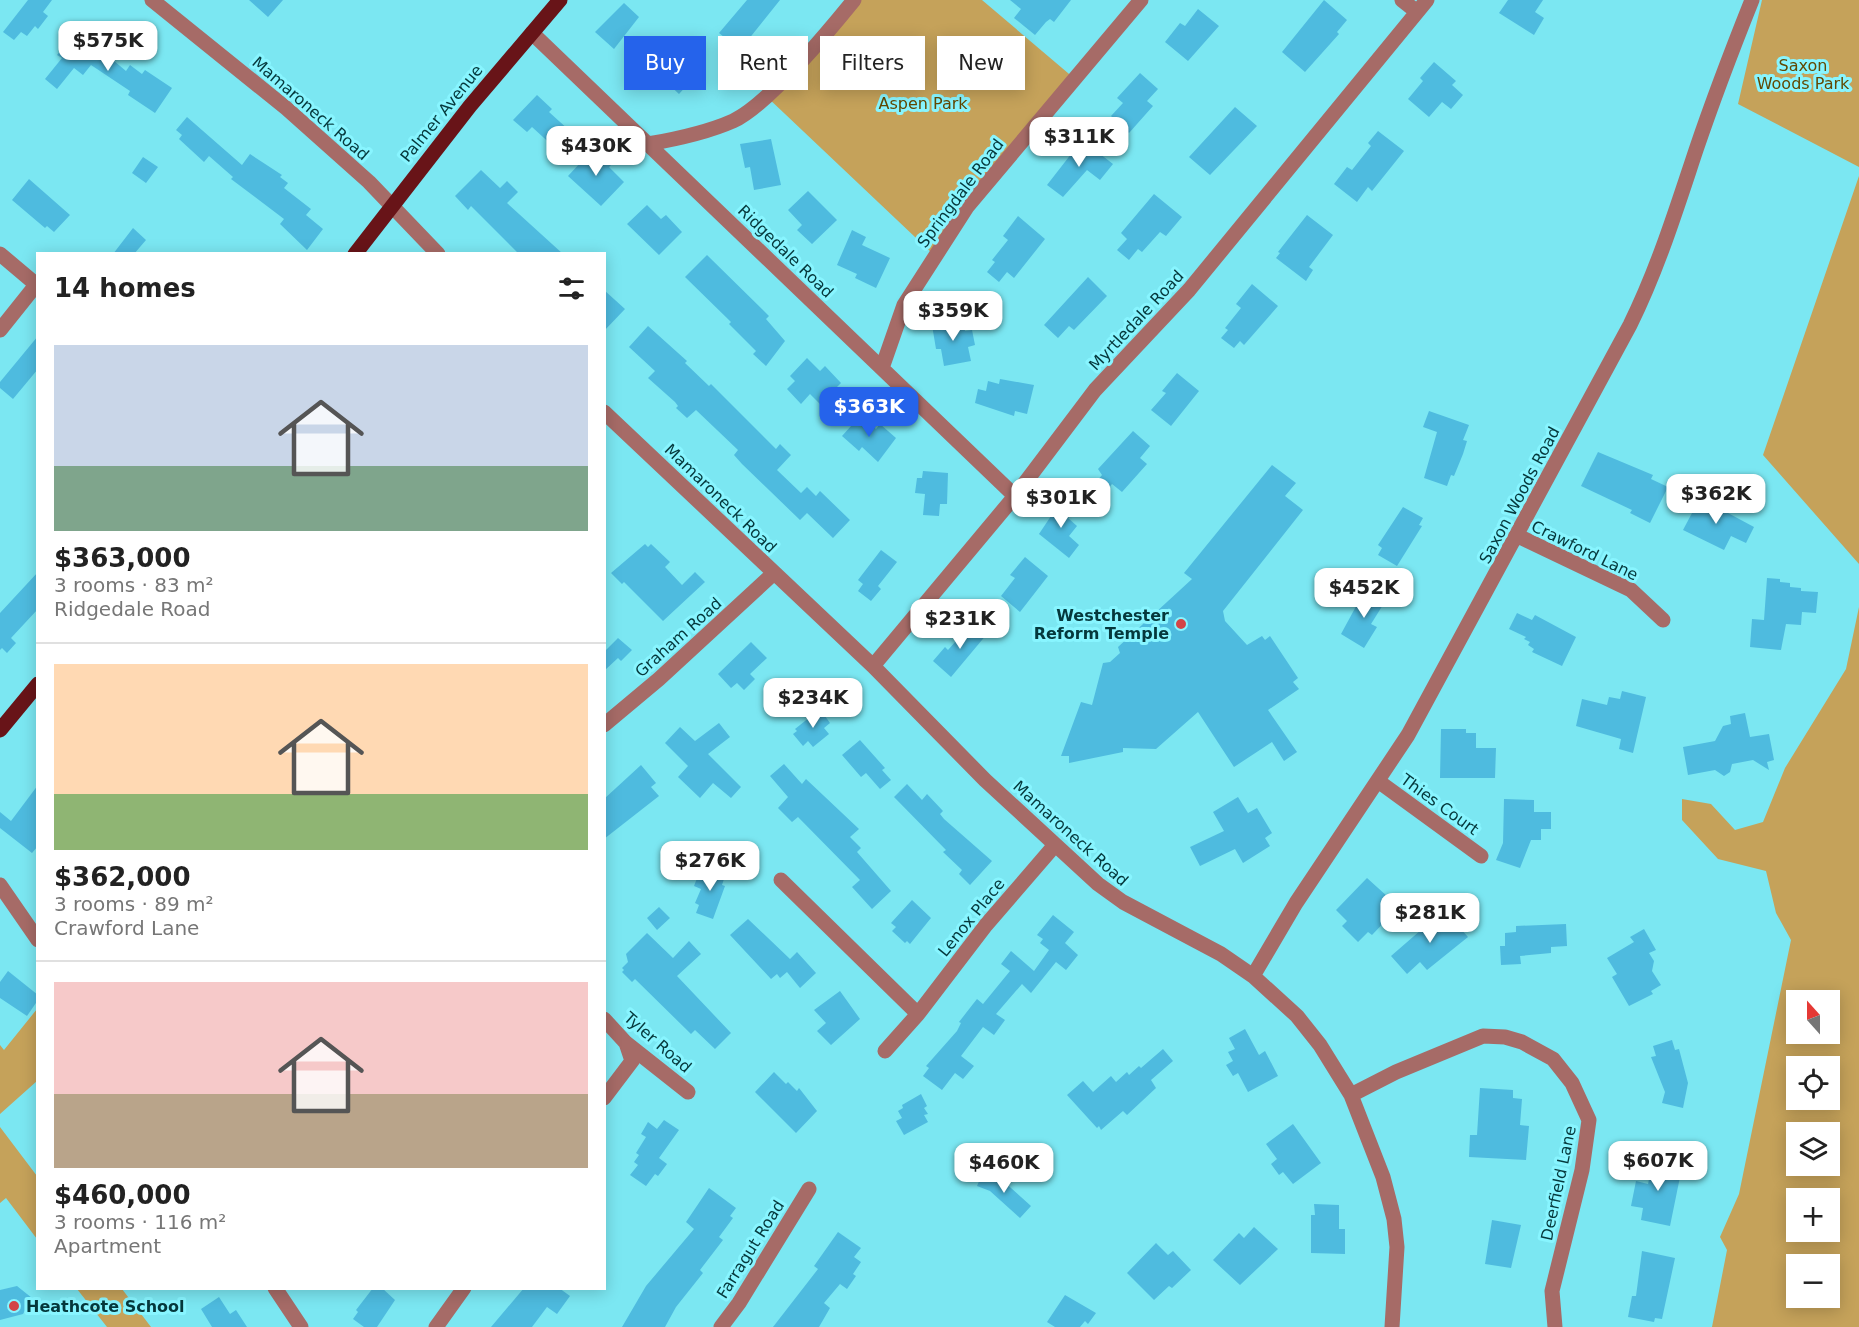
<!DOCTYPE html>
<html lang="en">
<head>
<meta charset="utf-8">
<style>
  :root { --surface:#fff; --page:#f2f2f2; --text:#222; --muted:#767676; --line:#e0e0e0; --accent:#2563eb }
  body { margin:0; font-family:"DejaVu Sans",sans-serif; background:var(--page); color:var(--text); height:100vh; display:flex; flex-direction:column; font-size:22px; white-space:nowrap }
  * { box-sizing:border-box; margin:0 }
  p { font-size:20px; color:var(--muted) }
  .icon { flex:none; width:33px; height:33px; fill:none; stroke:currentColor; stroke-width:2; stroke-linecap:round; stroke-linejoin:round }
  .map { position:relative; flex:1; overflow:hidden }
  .sheet { position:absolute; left:36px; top:252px; width:570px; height:1038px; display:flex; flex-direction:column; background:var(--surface); border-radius:0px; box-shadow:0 3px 15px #0003 }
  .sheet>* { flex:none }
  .top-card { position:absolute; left:624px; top:36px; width:570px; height:54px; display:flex; gap:12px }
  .needle { width:39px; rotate:339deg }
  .fabs { position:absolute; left:1786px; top:990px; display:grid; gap:12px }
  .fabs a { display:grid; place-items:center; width:54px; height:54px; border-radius:0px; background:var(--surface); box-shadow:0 3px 15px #0003; font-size:30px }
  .price { position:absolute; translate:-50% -51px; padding:0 14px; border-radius:12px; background:#fff; color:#222; font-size:20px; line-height:39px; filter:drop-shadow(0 2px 3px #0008) }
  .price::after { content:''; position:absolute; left:50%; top:36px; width:18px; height:14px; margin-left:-9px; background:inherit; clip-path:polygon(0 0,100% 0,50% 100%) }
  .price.current { background:var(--accent); color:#fff }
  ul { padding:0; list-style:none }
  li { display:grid; align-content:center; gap:12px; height:318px; padding:0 18px }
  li+li { border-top:2px solid var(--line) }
  li span { display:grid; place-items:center; height:186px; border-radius:0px; color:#555 }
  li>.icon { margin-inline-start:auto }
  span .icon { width:108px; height:108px; fill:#fffc; stroke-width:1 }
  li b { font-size:26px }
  h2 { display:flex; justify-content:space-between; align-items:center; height:72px; padding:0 18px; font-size:26px }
  .chip { padding:0 21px; border-radius:0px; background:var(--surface); box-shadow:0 3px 15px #0003; font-size:21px; line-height:54px }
  .chip.current { background:var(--accent); color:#fff }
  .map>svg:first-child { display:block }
  .green { fill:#c5a25a; fill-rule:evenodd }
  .building { fill:#4ebbdf }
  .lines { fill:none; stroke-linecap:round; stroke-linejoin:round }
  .minor { stroke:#a66b67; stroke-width:15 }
  .major { stroke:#681418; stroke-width:15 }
  .poi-dot { fill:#d34446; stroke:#88f5ff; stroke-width:2 }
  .labels { text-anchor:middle; stroke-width:6; stroke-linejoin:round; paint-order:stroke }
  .park-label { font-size:16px; fill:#624803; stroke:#88f5ff }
  .street-label { font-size:16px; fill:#05383c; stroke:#88f5ff }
  .poi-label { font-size:16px; font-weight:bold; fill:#05383c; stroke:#88f5ff; text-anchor:end }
</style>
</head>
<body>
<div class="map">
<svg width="1859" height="1327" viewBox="0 0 1859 1327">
  <rect width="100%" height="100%" fill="#7be7f2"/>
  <!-- green -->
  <path class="green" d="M850,0H982L1075,79L934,255L766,96Z
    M1762,0H1859V167L1738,104Z
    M1859,176V564L1763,455Z
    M1859,607V1327H1712L1727,1250L1720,1237L1739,1194L1791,940L1776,913L1766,871L1718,859L1682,820V799L1711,804L1735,830L1763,822L1785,768L1846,669ZM1797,1000H1830V1034H1797ZM1797,1066H1830V1100H1797ZM1797,1132H1830V1166H1797ZM1797,1198H1830V1232H1797ZM1797,1264H1830V1298H1797Z
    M37,1009V1081L0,1114V1045L4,1050Z
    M0,1127L37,1176V1239L6,1198L0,1203Z
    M77,1289H122L151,1327H107Z"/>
  <!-- building -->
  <path class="building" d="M28,0H52L43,12L48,16L38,29L35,26L27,36L21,32L14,40L3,32Z
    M249,0H283L268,17Z
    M747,0H780L740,50L719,33Z
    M1010,0H1071L1054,22L1050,19L1046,22L1035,35L1014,18L1021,9Z
    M1324,0L1347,20L1337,32L1339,34L1305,72L1282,52Z
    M1508,0H1543L1535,12L1544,18L1534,35L1499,13Z
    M624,3L639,17L614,49L595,32Z
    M1198,9L1219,26L1188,61L1165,42L1180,23L1185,26Z
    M77,30L126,71L130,65L142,74L145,70L172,88L155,113L128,95L130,91L91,65L83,75L74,68L57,89L45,79L62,58L57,55Z
    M664,47L677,59L678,57L686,64L691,59L702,69L679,94L664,80L660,85L643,69Z
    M1434,62L1456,81L1452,85L1463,95L1451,109L1442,102L1429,117L1408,99L1423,81L1420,78Z
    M1140,73L1158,89L1147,101L1153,106L1129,133L1111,116L1123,103L1117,98Z
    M537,95L552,109L549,112L570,131L555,148L532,127L527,132L513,120Z
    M1235,107L1257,126L1210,175L1189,157Z
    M187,117L242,165L250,154L282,175L280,177L288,183L284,188L311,209L306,215L323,229L307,250L280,224L284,219L231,179L233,177L209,156L204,162L179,139L182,135L176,130Z
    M1378,131L1404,151L1372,191L1368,187L1357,202L1334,184L1347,167L1352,170L1371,146L1368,143Z
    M771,139L781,185L754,190L750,167L745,168L740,144Z
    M1082,140L1113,164L1100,180L1087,170L1063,197L1047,185Z
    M595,147L612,164L609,167L624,182L601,206L568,176Z
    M143,157L158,167L146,183L132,173Z
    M481,170L500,188L507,181L518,192L507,203L563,254H519L471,206L468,210L455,196Z
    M29,179L70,215L54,232L47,226L45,228L12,200Z
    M808,191L837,220L812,244L797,230L802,225L788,210Z
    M1154,194L1182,217L1166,236L1160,232L1142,252L1138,249L1129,260L1117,250L1127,239L1121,233Z
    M647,205L661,219L666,215L682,232L659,255L627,224Z
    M1307,215L1333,235L1309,267L1313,270L1306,281L1276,258L1280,253L1278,252Z
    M1018,216L1045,239L1014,278L1007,272L999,282L987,272L995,262L992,260L1008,240L1003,236Z
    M133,228L146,240L134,254H113Z
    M852,230L866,237L862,245L890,258L876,288L855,278L857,274L837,265Z
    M707,255L769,316L766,319L785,341L766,366L753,354L756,351L729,324L731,322L685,277Z
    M1088,277L1107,296L1074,330L1069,326L1058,338L1044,325Z
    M1252,284L1278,306L1244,345L1240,341L1234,348L1221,338L1228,330L1225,328L1241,308L1236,304Z
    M604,290L625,309L604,331Z
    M963,319L965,331L972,330L975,345L968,347L971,361L944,366L941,349H936L932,325Z
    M648,326L687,361L685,363L709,386L711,384L776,449L780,444L791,455L777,470L801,493L807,487L816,496L820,491L850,520L833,538L807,513L800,520L742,464L734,455L738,450L696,410L687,418L676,408L678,406L675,402L648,378L655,371L629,347Z
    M38,336V369L13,399L0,388V382Z
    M807,358L820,371L825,366L841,383L820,404L810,394L801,404L787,389L795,381L790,376Z
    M1177,373L1199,391L1171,426L1151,410L1166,393L1162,391Z
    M1000,379L1034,385L1027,414L1015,411L1014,416L975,403L978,389L986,391L988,381L999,384Z
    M1429,411L1469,425L1463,440L1467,441L1463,454L1454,476L1451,475L1447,486L1424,478L1437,432L1423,427Z
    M861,415L876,429L880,424L896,438L878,462L862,447L859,451L842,436Z
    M1133,431L1150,446L1140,458L1147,464L1122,492L1112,484L1106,491L1096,482L1102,475L1098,469Z
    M1598,452L1653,475L1651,479L1668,487L1650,523L1630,513L1632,510L1581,486Z
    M1272,465L1296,483L1285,496L1303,510L1223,611L1225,621L1247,645L1262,636L1265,640L1270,636L1298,678L1293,682L1299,689L1268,710L1297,752L1284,761L1272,742L1234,767L1198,712L1156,749L1123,748V752L1069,763V756H1061L1081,702L1092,705L1103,663L1110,662L1120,653L1118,647L1192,579L1184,573Z
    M923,471L948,473L947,504H940L939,516L923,515L925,494L915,493L917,478H922Z
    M1063,498L1076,508L1068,518L1077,526L1069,536L1079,545L1069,558L1039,534Z
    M1700,498L1754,527L1746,543L1731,536L1724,550L1683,530Z
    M1403,507L1423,518L1419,525L1422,526L1397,566L1378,555L1382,548L1378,545Z
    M645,544L648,547L651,544L670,562L665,567L682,585L695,572L705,582L663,621L624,582L622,584L611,573Z
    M881,550L897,562L878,586L881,589L871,601L858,591L863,584L858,580Z
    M1025,557L1048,576L1020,612L1001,596L1015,578L1010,575Z
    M38,572V609L11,638L16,643L7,653L2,648L0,650V613Z
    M1767,578L1780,579V582L1790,583V587L1801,588V591L1818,592L1816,613L1802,612L1801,625L1786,624L1781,650L1750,647L1752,619L1764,620Z
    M1366,588L1386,600L1371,624L1377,627L1364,648L1341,634Z
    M1517,613L1532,620L1535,615L1576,637L1562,666L1532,652L1534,649L1528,645L1530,642L1524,639L1526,637L1509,629Z
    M971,624L975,628L978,625L987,634L951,677L933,661L945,647L948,650Z
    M618,638L632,650L621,661L618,658L604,671V652Z
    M751,642L767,658L750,674L755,679L744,690L737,683L731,688L718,674Z
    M1622,691L1646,697L1633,753L1619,749L1621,739L1576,726L1582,699L1607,705L1609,697L1620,699Z
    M820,709L830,723L824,728L829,734L813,747L808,741L803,746L793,734L797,731L795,729Z
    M1745,713L1750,737L1769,734L1774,760L1767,762L1769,770L1753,760L1732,764L1730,772L1724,776L1715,770L1688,775L1683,747L1715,741L1723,726L1731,724L1730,716Z
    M719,723L730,737L708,754L741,787L731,798L713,783L700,798L678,777L688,766L665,743L680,727L695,741Z
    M1441,729H1466V733H1476V748H1496L1495,778H1440Z
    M860,740L885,768L882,770L891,780L880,789L866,773L861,777L842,755Z
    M784,764L802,784L806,779L859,829L850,837L861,848L857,852L891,891L872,909L852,887L860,880L798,817L792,822L778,808L788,797L770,776Z
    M641,765L656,783L651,787L659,796L604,839V799Z
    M907,784L922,800L927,794L943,811L940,814L944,819L992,861L970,885L959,874L962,870L943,852L946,850L894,797Z
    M38,785V846L32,853L0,828V812L11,821Z
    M1238,797L1248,813L1257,808L1272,833L1265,838L1270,846L1243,863L1235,849L1200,866L1190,847L1224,831L1213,812Z
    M1504,799L1534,800V812H1551V829H1541V840H1531L1520,868L1496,860L1503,843Z
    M712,868L726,873L722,885L725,886L713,919L696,913L699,905L695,903L701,889L694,886L699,873L708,877Z
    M1367,878L1388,897L1383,902L1393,913L1372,935L1368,932L1358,942L1342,926L1347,921L1336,910Z
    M912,900L931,918L910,944L907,941L905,943L892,931L896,927L891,923Z
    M659,907L670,918L657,930L647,918Z
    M1444,910L1468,937L1427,970L1420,962L1407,974L1391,956Z
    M1053,915L1074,932L1065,943L1078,955L1066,970L1056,962L1031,993L1022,984L996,1014L1005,1020L994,1035L983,1027L961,1056L974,1066L963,1079L955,1073L942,1090L923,1076L929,1068L926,1066L957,1031L961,1023L959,1022L973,1004L977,999L983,1004L1010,971L1001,964L1011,951L1034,971L1049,950L1040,943L1043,939L1037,935Z
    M748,919L790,959L797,952L816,973L800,988L787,972L780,978L777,974L771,979L730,935Z
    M1566,924L1567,946L1551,947V953L1520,956L1521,964L1501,965L1500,946H1505V933L1516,932V926Z
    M1644,929L1656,950L1649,953L1654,961L1652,971L1661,985L1651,991L1653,994L1629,1006L1612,977L1617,974L1607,958L1634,942L1630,937Z
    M647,933L673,958L689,941L701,954L677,976L731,1033L715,1049L695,1030L691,1034L635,979L632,982L622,972L624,970L622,968L628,962L626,954Z
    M8,971L38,995V1000L27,1016L0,998V982Z
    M840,991L860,1019L831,1045L817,1031L826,1023L814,1010Z
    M1245,1029L1259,1055L1265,1051L1278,1076L1248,1092L1238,1073L1233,1076L1226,1065L1233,1061L1228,1052L1235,1049L1229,1038Z
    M1672,1040L1675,1050L1679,1049L1688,1083L1683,1108L1662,1103L1665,1092L1651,1057L1656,1056L1653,1046Z
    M1163,1049L1173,1061L1151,1080L1156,1088L1127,1115L1123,1111L1101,1130L1099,1126L1097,1128L1067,1095L1083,1081L1093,1092L1111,1076L1116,1082L1127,1072L1129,1075L1139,1066L1141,1068Z
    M774,1072L786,1084L788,1082L797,1091L799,1088L817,1111L796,1133L755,1092Z
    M1480,1088L1513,1090V1098L1522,1099L1520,1125L1529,1126L1526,1160L1469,1157L1470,1135H1477Z
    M921,1094L927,1106L924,1108L928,1114L924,1115L928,1122L904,1135L896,1121L902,1118L898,1111L903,1108L902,1105Z
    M664,1120L679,1130L659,1158L667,1164L658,1176L655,1174L646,1186L630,1175L638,1165L634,1162L639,1155L636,1153L646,1137L641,1134L648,1122L657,1129Z
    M1293,1124L1321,1163L1293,1184L1283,1172L1279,1175L1271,1164L1277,1159L1266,1144Z
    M1654,1155L1679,1160L1675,1176L1680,1177L1670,1226L1641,1220L1643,1208L1631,1206L1636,1181L1648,1184Z
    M983,1172L1002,1180L1031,1206L1020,1218L990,1191L977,1186Z
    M709,1188L736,1208L730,1216L733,1218L719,1237L723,1240L700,1270L703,1273L676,1307L665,1327H622L646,1286L694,1229L686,1222Z
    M1314,1204L1339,1205V1229H1345V1254L1311,1253V1215H1315Z
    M1492,1220L1521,1225L1511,1268L1485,1264Z
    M1254,1227L1278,1249L1240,1285L1213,1260L1239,1233L1244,1238Z
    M838,1232L861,1248L854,1257L861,1262L853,1274L856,1276L847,1289L840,1284L824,1303L830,1308L819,1327H773L818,1269L814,1266Z
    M1156,1243L1168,1255L1173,1251L1191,1270L1172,1288L1169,1286L1154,1300L1127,1273Z
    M1642,1251L1675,1258L1662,1319L1655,1318L1654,1322L1628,1317L1632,1296H1636Z
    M17,1286L32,1298L23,1314L0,1320V1290Z
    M373,1288H382L395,1300L377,1327H364L353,1319L358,1312L356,1310Z
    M524,1288H559L570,1296L557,1314L547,1307L532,1327H491Z
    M1065,1295L1096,1313L1088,1324L1085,1321L1080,1327H1055L1047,1322Z
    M219,1297L230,1314L236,1310L247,1327H212L201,1309Z"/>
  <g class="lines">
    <!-- minor -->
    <path class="minor" d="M152,0L286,108L369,182L438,254
      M1402,0L1416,11
      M532,33L1015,496
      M648,144C677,139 706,133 733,121C768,105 828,32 854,0
      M0,254L38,286
      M0,330L36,285
      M882,368L904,305L967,207L1141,0
      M604,412L873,666L985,780L1098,884L1123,902L1221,954L1253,976L1297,1016L1320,1045L1351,1095L1383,1177L1394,1219L1397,1247L1392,1327
      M1518,536L1631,590L1663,620
      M873,666L1015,496L1095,390L1189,290L1427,0
      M604,725L659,679L774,573
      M1378,781L1481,856
      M781,880L918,1014
      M0,885L38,940
      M1253,976L1296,903L1408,735L1630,325C1658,268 1676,210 1696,150C1713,100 1732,50 1752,0
      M604,1019L626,1043L688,1092
      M885,1051L918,1014L986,925L1055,845
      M1351,1095L1396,1072L1483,1036L1505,1037L1522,1042L1553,1059L1572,1083L1589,1120L1582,1170L1552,1291L1555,1327
      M604,1098L632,1061L626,1043
      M275,1288L301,1327
      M436,1327L464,1288
      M721,1327L739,1303L809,1189"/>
    <!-- major -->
    <path class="major" d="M355,254L470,106L560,0
      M0,730L38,684"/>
  </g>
  <!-- markers -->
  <g class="poi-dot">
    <circle cx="1181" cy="624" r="6"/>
    <circle cx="14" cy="1306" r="6"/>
  </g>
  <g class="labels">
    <!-- park labels -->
    <g class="park-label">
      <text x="1803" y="71">Saxon<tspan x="1803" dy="18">Woods Park</tspan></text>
      <text x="923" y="109">Aspen Park</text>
    </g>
    <!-- street labels -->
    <g class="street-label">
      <text transform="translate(311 108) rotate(41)" y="6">Mamaroneck Road</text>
      <text transform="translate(441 113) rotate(-51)" y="6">Palmer Avenue</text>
      <text transform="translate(960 193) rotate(-53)" y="6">Springdale Road</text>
      <text transform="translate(786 251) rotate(44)" y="6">Ridgedale Road</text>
      <text transform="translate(1136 320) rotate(-47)" y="6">Myrtledale Road</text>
      <text transform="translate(1519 495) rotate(-62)" y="6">Saxon Woods Road</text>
      <text transform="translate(721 498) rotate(44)" y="6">Mamaroneck Road</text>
      <text transform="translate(1585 550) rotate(26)" y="6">Crawford Lane</text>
      <text transform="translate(678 637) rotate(-42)" y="6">Graham Road</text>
      <text transform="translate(1440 804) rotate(36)" y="6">Thies Court</text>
      <text transform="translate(1071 833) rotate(42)" y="6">Mamaroneck Road</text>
      <text transform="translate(971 917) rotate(-51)" y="6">Lenox Place</text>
      <text transform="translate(658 1042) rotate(41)" y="6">Tyler Road</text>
      <text transform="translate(1558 1183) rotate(-78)" y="6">Deerfield Lane</text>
      <text transform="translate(750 1249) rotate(-58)" y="6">Farragut Road</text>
    </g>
    <!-- poi labels -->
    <g class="poi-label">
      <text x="1169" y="621">Westchester<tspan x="1169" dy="18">Reform Temple</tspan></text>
      <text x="26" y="1312" text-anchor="start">Heathcote School</text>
    </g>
  </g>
</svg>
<div class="fabs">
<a><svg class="needle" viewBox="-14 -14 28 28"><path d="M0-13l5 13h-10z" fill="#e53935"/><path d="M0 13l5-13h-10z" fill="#767676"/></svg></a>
<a><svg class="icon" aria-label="locate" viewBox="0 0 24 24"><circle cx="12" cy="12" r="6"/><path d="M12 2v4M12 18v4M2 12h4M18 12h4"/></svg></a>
<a><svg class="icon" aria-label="layers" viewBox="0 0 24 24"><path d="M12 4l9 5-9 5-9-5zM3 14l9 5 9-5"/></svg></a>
<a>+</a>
<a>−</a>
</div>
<b class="price" style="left:108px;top:72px">$575K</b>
<b class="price" style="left:1079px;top:168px">$311K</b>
<b class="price" style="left:596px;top:177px">$430K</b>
<b class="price" style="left:953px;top:342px">$359K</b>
<b class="price current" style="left:869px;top:438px">$363K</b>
<b class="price" style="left:1716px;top:525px">$362K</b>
<b class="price" style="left:1061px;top:529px">$301K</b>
<b class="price" style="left:1364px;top:619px">$452K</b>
<b class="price" style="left:960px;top:650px">$231K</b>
<b class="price" style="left:813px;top:729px">$234K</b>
<b class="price" style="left:710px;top:892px">$276K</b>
<b class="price" style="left:1430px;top:944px">$281K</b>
<b class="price" style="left:1658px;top:1192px">$607K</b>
<b class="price" style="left:1004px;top:1194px">$460K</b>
<div class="top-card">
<a class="chip current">Buy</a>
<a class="chip">Rent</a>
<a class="chip">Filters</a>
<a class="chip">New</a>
</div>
<section class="sheet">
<h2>14 homes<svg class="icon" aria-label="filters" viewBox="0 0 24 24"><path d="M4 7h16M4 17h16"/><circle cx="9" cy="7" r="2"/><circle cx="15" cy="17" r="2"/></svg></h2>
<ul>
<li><span style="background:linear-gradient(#c9d6e8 65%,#7fa58c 0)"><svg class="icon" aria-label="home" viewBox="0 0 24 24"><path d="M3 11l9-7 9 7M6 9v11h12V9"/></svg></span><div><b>$363,000</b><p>3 rooms · 83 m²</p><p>Ridgedale Road</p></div></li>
<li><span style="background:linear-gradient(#ffd9b3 70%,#8fb573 0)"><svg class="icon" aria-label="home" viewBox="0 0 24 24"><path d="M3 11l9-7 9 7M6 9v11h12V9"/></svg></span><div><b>$362,000</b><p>3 rooms · 89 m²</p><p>Crawford Lane</p></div></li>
<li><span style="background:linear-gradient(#f6c9c9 60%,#b9a48a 0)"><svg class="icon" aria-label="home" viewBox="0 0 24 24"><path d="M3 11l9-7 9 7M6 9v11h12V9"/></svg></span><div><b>$460,000</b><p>3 rooms · 116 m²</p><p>Apartment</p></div></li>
</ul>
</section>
</div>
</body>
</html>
